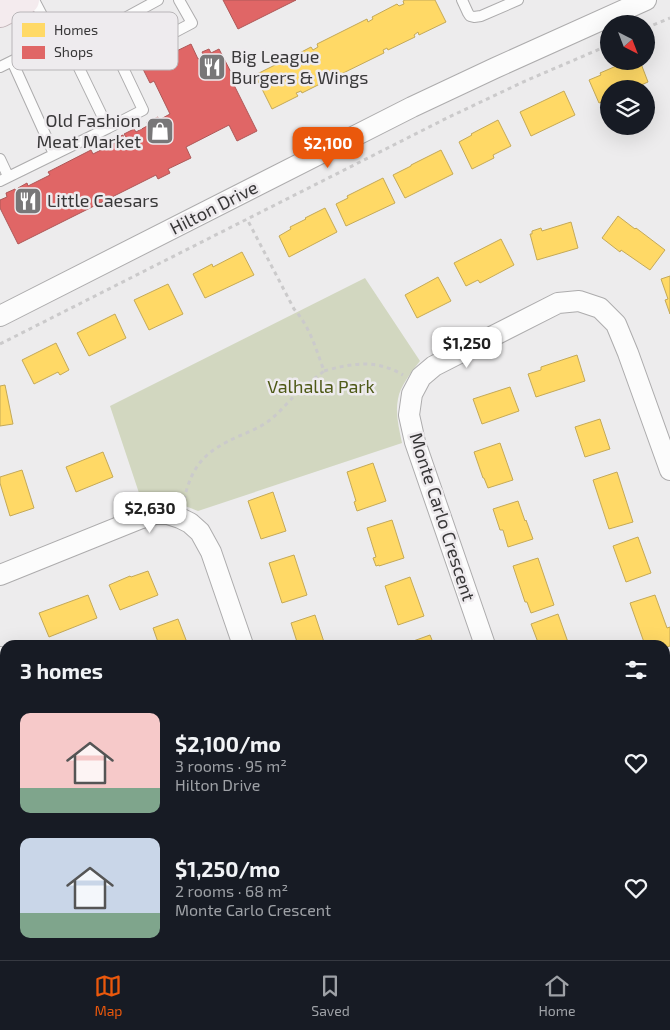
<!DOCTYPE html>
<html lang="en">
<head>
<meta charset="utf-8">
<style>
  :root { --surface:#171b24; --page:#20242c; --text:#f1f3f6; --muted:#9ea1a6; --line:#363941; --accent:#ea580c }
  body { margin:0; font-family:"Exo 2",sans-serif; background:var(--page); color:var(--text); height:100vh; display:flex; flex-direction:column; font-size:19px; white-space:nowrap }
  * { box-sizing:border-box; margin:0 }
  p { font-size:16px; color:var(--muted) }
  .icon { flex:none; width:28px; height:28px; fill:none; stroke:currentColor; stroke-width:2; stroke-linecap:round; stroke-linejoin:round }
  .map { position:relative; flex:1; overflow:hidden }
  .side { position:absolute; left:0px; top:640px; width:670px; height:320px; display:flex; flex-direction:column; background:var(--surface); border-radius:15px 15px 0 0; box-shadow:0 5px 20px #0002 }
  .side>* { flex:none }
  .needle { width:32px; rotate:138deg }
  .controls { position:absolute; left:600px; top:15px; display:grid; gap:10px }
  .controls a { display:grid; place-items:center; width:55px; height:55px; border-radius:50%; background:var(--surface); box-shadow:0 5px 20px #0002; font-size:25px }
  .price { position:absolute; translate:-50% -42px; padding:0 11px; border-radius:10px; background:#fff; color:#222; font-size:16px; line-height:32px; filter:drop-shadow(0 1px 2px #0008) }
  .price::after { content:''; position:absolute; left:50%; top:30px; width:15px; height:11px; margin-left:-8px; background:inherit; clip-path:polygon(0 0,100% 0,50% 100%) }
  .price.on { background:var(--accent); color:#fff }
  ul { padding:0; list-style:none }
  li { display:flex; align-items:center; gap:15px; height:125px; padding:0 20px }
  li span { display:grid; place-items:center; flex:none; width:140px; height:100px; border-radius:10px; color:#555 }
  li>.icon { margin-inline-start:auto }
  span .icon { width:60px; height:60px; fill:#fffc; stroke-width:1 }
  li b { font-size:21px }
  h2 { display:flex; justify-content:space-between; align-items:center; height:60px; padding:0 20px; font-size:21px }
  .tab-bar { display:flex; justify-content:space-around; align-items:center; height:70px; border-top:1px solid var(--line); background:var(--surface); font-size:14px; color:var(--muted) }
  .tab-bar a { display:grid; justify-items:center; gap:2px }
  .tab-bar .on { color:var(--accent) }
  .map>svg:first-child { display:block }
  .green { fill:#d2d7c0 }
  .homes { fill:#ffd966; stroke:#c4a958 }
  .shops { fill:#e06666; stroke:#ae5858 }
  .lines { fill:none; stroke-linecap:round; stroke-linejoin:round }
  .lane-casing { stroke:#adacad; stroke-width:12 }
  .street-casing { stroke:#adacad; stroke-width:22 }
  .primary-casing { stroke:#c1b3b7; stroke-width:30 }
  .path { stroke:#cbcacb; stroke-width:3; stroke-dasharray:4 4; stroke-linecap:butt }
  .lane { stroke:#fcfcfc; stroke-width:10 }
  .street { stroke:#fcfcfc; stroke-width:20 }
  .primary { stroke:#f4ebee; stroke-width:28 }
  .labels { text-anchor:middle; stroke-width:5; stroke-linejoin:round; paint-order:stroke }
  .poi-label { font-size:18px; fill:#393839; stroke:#eeebee; text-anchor:start }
  .street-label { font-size:18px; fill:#393839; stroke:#eeebee }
  .park-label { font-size:18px; fill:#4e5917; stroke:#eeebee }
  .key { fill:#eeebee; stroke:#b8b5b8; stroke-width:1 }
  .key-label { font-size:14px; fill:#393839 }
</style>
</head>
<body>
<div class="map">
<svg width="670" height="960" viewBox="0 0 670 960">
  <rect width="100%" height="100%" fill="#edeced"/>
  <!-- green -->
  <path class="green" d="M365,278L420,361C412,371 400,386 398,399C395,413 399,428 402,443L198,511C177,502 164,501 142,502L110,406Z"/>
  <!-- homes -->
  <path class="homes" d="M405,0H435L446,22L419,35L418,32L414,35L415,37L388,50L387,48L383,50L384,53L333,78L332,76L327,78L328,80L302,93L301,91L296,93L298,96L272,109L255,75L281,62L282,65L287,63L286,60L311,47L313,50L318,47L317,44L367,19L368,22L373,19L372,17L397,4L399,6L404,4L403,1Z
    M628,61H640L648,82L632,89H609V99L599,103L589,80L601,75L600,73Z
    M564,91L575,115L531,136L520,112Z
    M498,120L511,146L493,155L494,158L472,169L459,142L472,135L471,134Z
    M441,150L453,174L405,198L393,175L411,166V165Z
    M383,178L395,203L346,226L336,204L348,198L347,196Z
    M325,208L337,232L289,257L279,236L291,229L290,227L306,219L305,218Z
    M618,216L635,229L636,228L665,250L650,270L621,250L620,252L602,238Z
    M571,222L578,248L537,260L530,234H532V231L541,228L542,231Z
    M501,239L514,265L480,283L478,280L466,286L454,263Z
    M242,252L254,275L205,298L193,274L212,264L213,267Z
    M670,276V314L665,300L668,299L661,279Z
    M438,277L451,301L417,318L405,295Z
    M168,284L183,314L149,330L134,300Z
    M115,314L126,338L89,356L77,333Z
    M56,343L69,370L60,375L58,372L34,384L22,360Z
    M577,355L585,381L536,397L528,374L541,370V367Z
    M5,385L13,424L0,426V386Z
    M510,387L519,411L482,424L473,399Z
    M600,419L610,449L585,457L575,427Z
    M500,443L513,480L488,488L484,478H483L474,452Z
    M103,452L113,477L76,492L66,467Z
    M373,463L386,501L357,511L354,502L356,501L347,472Z
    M22,470L34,508L10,516L0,483V477Z
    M617,472L633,522L609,529L593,480Z
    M273,492L286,531L261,539L248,501Z
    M518,501L525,521L526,520L533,539L508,547L503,530H500L493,509Z
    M392,520L404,558L379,566V565L376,566L373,558L376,557L367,528Z
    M638,537L651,573L626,582L613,546Z
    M294,555L307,595L282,603L269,563Z
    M538,558L554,605L531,613L527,602H525L513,566Z
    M148,571L158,595L120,610L109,585L130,576L131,577Z
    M410,577L424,616L398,625L385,586Z
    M88,595L97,618L49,637L39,613Z
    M655,595L667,628L670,627V646L665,648V645H645L630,603Z
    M558,614L569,645H541V644L539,645L531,624Z
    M315,615L325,645H298L291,623Z
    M178,619L188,645H159L153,628Z
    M430,635L434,645H406L405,644Z
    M670,684V712L665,713V686Z
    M0,830L5,847V859L0,861Z
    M665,860L670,865V887L668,889L670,893L665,897Z
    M5,885V927L2,928L0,920V886Z
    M13,955H41L42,960H14Z
    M549,955H590L584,960L579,959L578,960H553Z"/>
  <!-- shops -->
  <path class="shops" d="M223,0H296L238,29Z
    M191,44L198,59L204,56L202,52L209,49L211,53L219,49L236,82L233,83L257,131L237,141L229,125L186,147L191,158L168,169L170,173L158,179L156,175L18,244L0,208V200L7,197L6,193L15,189L16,192L19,190L18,188L27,183L28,186L50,175L48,172L91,150L93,154L115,143L114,139L123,135L124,138L126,137L124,134L134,129L136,132L149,125L147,122L158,117L159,120L170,114L154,81L150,83L141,65L158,56L160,59Z"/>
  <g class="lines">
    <!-- lane casing -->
    <g class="lane-casing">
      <path id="lane" d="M34,0L55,40
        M462,0L468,13L470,16L474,17L481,16L518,0
        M105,30L143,110L108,128
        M12,61L54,154
        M120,61L192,23L179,0
        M0,67L55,40L81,42L158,0
        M0,159L8,176
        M0,181L108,128L66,41"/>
    </g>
    <!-- street casing -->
    <g class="street-casing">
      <path id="street" d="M0,316L412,107L495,68L646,0
        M0,575L139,519L155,514H168L180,518L190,523L200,532L211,552L243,645
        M485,645L415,442L409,415L412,394L421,377L434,366L558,303L579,301L600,308L616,324L628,353L670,470
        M0,657L5,673
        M665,789L670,785
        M94,955L95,960
        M349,955L351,960
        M456,960L462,955"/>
    </g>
    <!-- primary casing -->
    <g class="primary-casing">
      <path id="primary" d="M0,13L25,0"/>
    </g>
    <!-- path -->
    <path class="path" d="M646,28L670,18
      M0,344L447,118L523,82L609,45
      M324,371C353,363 376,359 403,375
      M184,500C192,464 206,451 239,436C249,432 261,427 270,420C280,412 288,402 297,393C306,385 315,378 324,371C316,349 310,327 294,309L247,219
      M0,738L5,754
      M665,758L670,753
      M68,955L70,960
      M418,960L424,955"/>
    <!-- lane -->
    <use href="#lane" class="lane"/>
    <!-- street -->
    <use href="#street" class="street"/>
    <!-- primary -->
    <use href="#primary" class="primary"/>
  </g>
  <!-- icons -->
  <defs>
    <g id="restaurant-square" transform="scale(1.4375)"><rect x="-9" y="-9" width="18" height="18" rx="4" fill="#787778" stroke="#eeebee"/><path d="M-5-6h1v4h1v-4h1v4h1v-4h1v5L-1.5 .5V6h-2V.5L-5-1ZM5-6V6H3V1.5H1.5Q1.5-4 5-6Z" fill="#fff"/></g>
    <g id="shop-square" transform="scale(1.4375)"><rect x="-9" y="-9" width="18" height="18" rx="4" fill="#787778" stroke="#eeebee"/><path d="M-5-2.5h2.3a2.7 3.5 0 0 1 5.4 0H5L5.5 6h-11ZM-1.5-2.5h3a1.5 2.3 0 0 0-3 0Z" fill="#fff"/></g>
  </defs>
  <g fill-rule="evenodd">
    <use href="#restaurant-square" x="212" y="67"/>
    <use href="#shop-square" x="160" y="131"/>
    <use href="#restaurant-square" x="28" y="201"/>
  </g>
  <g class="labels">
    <!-- poi labels -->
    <g class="poi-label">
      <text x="231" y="63">Big League<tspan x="231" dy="21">Burgers &amp; Wings</tspan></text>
      <text x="141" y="127" text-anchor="end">Old Fashion<tspan x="141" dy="21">Meat Market</tspan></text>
      <text x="47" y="207">Little Caesars</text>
    </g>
    <!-- street labels -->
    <g class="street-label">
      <text transform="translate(214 208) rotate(-27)" y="6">Hilton Drive</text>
      <text transform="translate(442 517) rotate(72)" y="6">Monte Carlo Crescent</text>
    </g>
    <!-- park labels -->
    <g class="park-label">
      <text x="321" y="393">Valhalla Park</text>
    </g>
  </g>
  <!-- legend -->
  <rect x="12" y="12" width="166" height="58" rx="8" class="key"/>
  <rect x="22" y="23" width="23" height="14" fill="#ffd966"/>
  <rect x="22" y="46" width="23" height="13" fill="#e06666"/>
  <g class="key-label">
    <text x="54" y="35">Homes</text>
    <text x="54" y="57">Shops</text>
  </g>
</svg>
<div class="controls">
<a><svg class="needle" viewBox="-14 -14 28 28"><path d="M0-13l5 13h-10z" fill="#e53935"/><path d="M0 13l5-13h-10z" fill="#9ea1a6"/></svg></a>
<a><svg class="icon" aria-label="layers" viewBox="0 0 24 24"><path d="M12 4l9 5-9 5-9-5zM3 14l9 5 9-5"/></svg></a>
</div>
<b class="price on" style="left:328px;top:169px">$2,100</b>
<b class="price" style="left:467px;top:369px">$1,250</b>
<b class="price" style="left:150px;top:534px">$2,630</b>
<section class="side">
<h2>3 homes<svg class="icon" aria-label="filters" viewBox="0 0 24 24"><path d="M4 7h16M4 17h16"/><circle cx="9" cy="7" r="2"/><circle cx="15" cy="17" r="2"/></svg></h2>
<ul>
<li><span style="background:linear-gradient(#f6c9c9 75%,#7fa58c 0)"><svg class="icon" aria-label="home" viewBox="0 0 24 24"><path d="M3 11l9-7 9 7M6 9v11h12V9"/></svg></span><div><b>$2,100/mo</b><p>3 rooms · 95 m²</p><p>Hilton Drive</p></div><svg class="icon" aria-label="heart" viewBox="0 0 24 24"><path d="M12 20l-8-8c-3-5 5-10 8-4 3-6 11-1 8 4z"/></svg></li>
<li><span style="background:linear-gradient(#c9d6e8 75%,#7fa58c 0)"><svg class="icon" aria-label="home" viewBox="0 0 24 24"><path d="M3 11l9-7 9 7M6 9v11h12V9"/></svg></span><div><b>$1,250/mo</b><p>2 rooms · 68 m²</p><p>Monte Carlo Crescent</p></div><svg class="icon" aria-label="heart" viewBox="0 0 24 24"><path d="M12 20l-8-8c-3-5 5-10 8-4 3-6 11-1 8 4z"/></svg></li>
</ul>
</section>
</div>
<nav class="tab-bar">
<a class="on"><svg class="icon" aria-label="map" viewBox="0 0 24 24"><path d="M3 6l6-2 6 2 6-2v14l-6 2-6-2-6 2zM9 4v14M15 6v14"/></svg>Map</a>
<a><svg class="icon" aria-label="saved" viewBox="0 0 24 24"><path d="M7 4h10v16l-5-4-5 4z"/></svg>Saved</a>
<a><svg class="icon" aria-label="home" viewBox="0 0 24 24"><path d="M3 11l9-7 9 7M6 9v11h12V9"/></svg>Home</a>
</nav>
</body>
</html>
